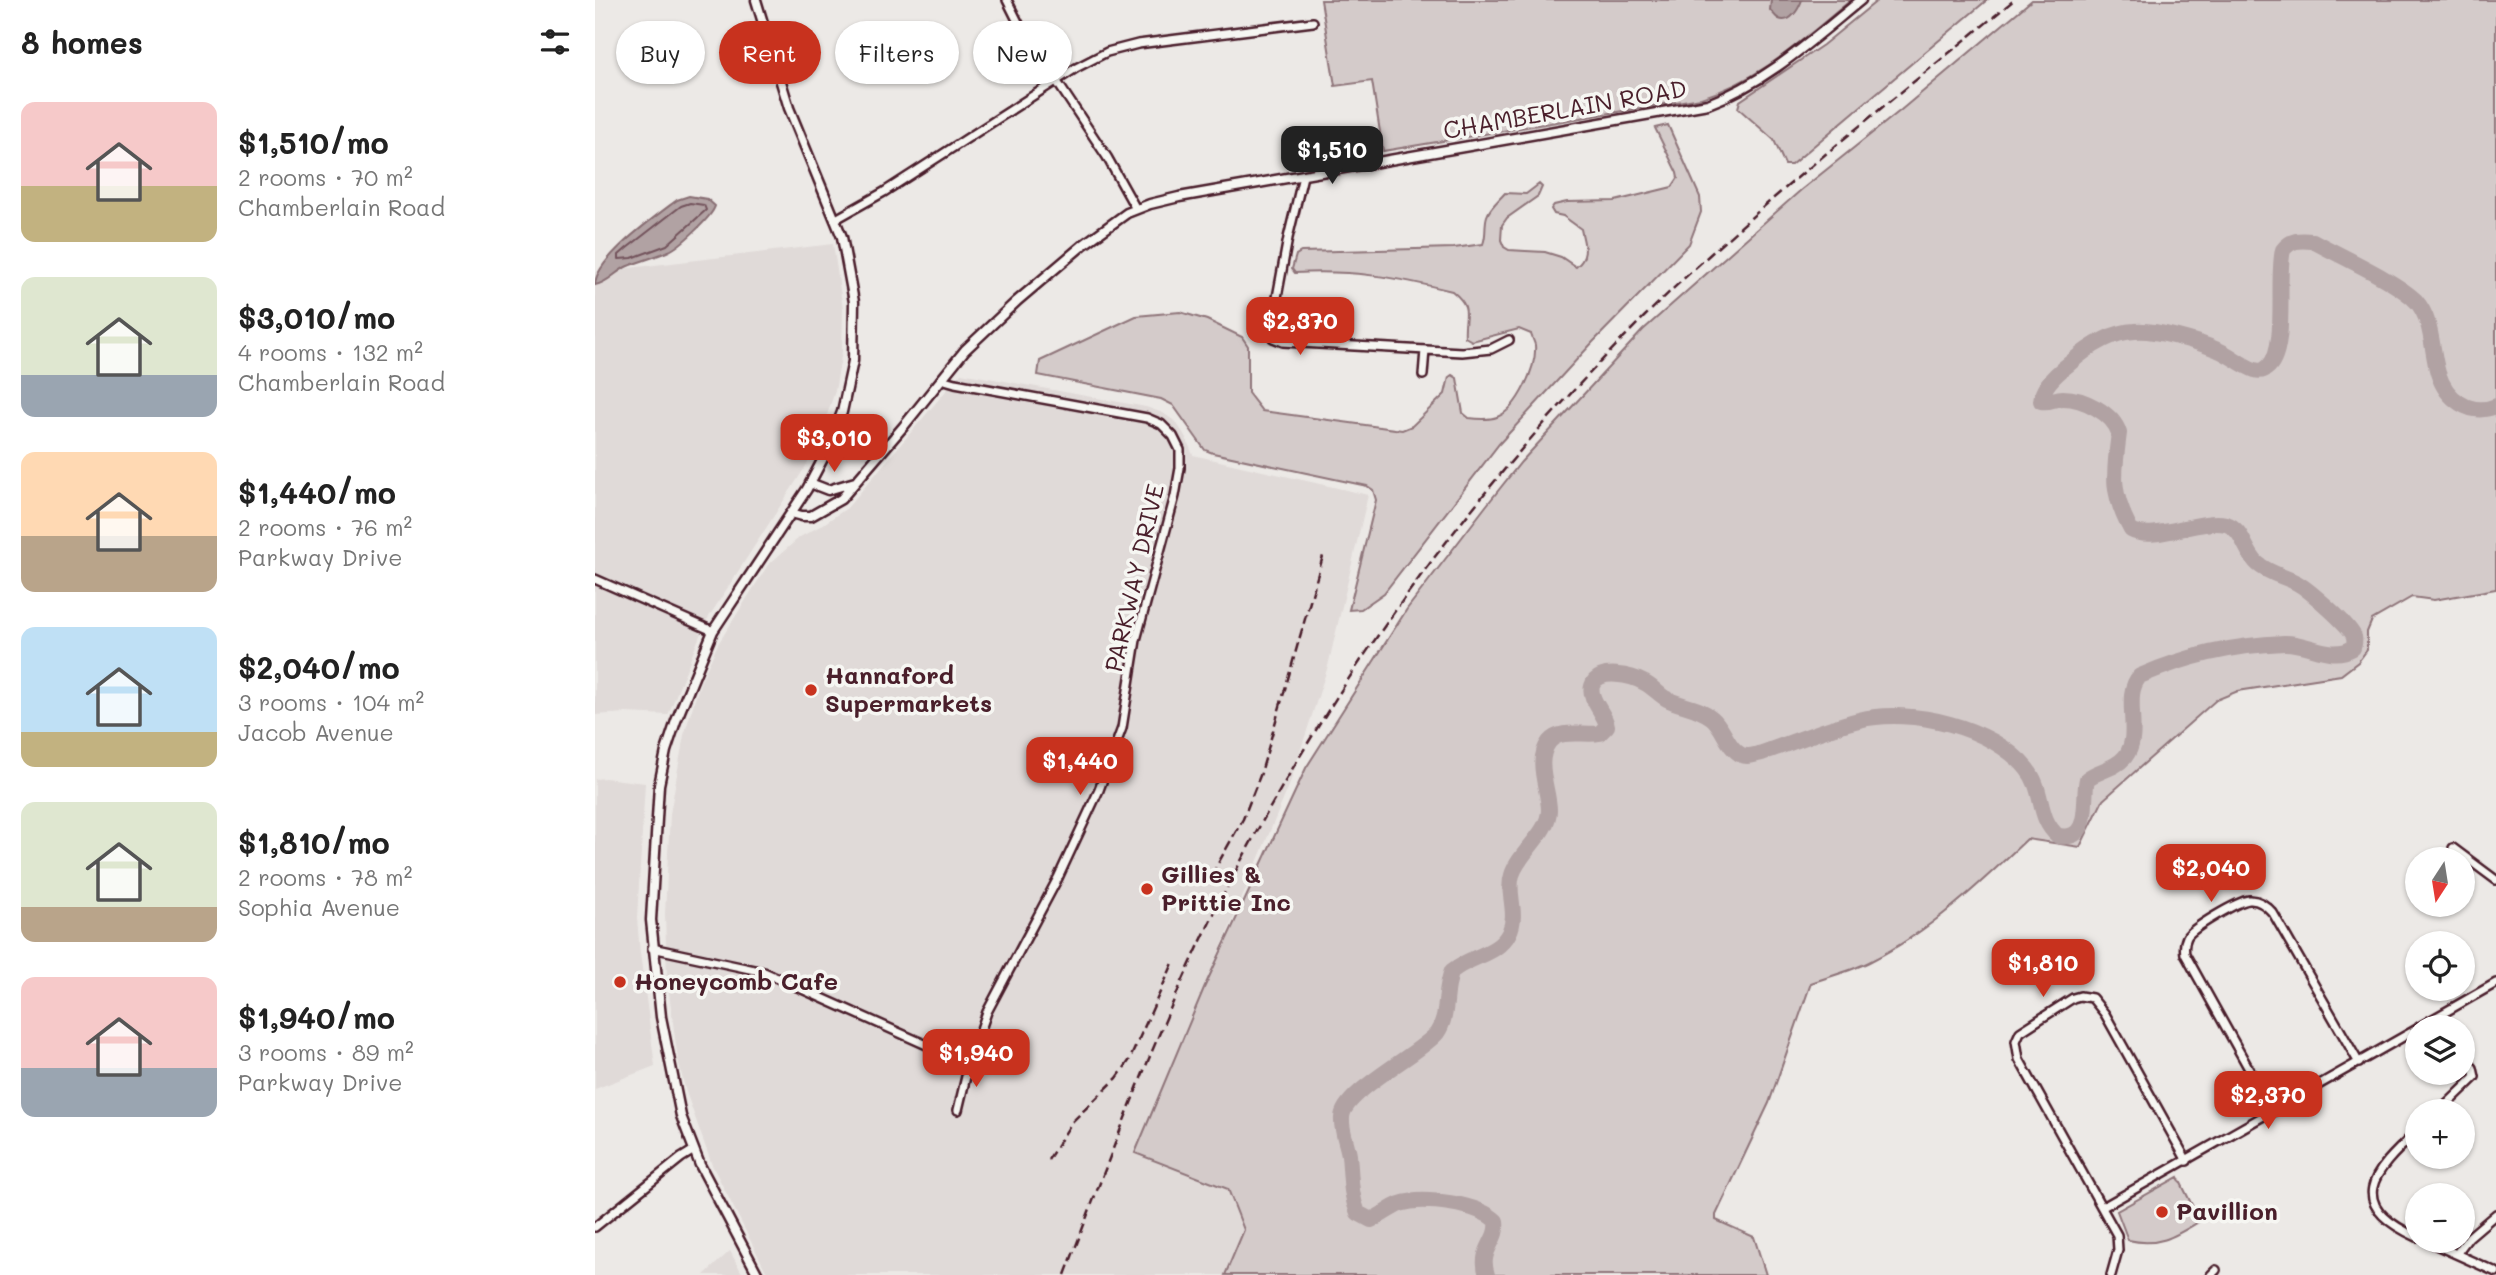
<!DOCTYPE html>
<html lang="en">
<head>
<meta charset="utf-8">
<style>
  :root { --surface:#fff; --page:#f2f2f2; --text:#222; --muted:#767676; --accent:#c8321e }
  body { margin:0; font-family:Mali,sans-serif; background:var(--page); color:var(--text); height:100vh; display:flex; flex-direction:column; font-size:26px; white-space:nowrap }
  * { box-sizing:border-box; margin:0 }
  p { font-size:23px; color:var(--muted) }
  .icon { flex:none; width:38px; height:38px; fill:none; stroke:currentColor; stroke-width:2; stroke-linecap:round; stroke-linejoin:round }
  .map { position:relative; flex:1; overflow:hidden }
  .drawer { display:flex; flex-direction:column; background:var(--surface); width:595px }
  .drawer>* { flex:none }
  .top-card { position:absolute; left:21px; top:21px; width:665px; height:63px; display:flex; gap:14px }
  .needle { width:46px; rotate:192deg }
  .tools { position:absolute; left:1810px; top:847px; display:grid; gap:14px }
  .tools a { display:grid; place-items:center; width:70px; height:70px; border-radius:50%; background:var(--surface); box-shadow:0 2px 5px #0004; font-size:35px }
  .price { position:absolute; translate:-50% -60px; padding:0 16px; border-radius:14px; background:var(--accent); color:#fff; font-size:23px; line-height:46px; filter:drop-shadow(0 2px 4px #0008) }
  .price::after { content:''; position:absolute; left:50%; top:42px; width:21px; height:16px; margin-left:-10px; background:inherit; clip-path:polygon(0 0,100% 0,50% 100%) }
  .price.current { background:#222; color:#fff }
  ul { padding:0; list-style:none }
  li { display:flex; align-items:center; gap:21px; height:175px; padding:0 21px }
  li span { display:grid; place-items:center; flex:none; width:196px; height:140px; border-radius:14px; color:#555 }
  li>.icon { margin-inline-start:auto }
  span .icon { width:84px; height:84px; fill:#fffc; stroke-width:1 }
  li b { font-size:30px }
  h2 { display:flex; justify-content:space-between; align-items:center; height:84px; padding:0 21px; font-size:30px }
  .chip { padding:0 24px; border-radius:32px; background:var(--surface); box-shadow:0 2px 5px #0004; font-size:24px; line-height:63px }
  .chip.current { background:var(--accent); color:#fff }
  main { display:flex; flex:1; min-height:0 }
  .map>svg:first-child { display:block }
  .built { fill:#e0dad8 }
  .green { fill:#d4cbca; stroke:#8f757a; stroke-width:2 }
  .water { fill:#b1a2a3; stroke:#886e73; stroke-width:2 }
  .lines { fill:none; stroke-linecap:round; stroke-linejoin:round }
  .shore { stroke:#73535b; stroke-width:2 }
  .river { stroke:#b1a2a3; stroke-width:16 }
  .minor-casing { stroke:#4a1f2b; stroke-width:12 }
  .tertiary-casing { stroke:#4a1f2b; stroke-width:13 }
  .minor { stroke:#f6f6f2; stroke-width:7 }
  .tertiary { stroke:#f6f6f2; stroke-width:8 }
  .rail { stroke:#4a1f2b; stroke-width:2.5; stroke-dasharray:10 5; stroke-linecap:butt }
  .poi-dot { fill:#c8321e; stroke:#f6f6f2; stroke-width:2.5 }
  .labels { text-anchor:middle; stroke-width:7; stroke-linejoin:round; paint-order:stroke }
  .street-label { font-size:24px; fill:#4a1f2b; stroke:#f6f6f2 }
  .poi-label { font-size:24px; font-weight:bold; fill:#4a1f2b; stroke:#f6f6f2; text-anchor:start }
</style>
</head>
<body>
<main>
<section class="drawer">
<h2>8 homes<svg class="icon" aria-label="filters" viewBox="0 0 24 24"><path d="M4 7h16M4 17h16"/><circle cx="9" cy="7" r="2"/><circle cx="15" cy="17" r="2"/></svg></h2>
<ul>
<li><span style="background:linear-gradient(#f6c9c9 60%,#c2b280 0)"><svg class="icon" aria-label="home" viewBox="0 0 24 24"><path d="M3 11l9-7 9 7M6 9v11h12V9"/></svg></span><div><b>$1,510/mo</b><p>2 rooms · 70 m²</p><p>Chamberlain Road</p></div></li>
<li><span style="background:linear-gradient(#dfe7d0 70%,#9aa5b1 0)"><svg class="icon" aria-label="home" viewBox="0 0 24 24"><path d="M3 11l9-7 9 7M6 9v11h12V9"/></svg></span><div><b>$3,010/mo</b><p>4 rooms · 132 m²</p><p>Chamberlain Road</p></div></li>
<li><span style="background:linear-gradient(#ffd9b3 60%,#b9a48a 0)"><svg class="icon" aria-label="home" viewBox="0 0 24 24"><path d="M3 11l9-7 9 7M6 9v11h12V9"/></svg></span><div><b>$1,440/mo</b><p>2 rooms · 76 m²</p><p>Parkway Drive</p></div></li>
<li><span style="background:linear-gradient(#bfe0f5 75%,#c2b280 0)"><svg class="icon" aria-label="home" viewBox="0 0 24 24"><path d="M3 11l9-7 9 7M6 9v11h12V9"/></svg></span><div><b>$2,040/mo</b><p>3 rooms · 104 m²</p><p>Jacob Avenue</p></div></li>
<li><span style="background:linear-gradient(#dfe7d0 75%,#b9a48a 0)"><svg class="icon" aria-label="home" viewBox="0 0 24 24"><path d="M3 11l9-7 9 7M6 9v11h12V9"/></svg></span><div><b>$1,810/mo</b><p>2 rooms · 78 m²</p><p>Sophia Avenue</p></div></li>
<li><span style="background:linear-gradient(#f6c9c9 65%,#9aa5b1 0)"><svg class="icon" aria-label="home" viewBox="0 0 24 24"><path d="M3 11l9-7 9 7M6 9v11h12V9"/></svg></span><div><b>$1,940/mo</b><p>3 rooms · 89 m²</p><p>Parkway Drive</p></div></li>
</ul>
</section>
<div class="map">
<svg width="1901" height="1275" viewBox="0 0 1901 1275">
  <rect width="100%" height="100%" fill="#ece9e6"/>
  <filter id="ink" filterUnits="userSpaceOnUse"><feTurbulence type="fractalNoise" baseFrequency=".0143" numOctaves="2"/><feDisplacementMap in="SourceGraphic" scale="14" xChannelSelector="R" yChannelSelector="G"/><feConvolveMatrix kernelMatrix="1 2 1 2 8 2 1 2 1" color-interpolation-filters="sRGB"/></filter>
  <g filter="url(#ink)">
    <!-- built -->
    <path class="built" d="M238,244L248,309L247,351L240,391L231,418L211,466L110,623L73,715L31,713L0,715V272Z
      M366,373L551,407L568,413L581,422L590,436L598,455L773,495L733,666L694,786L540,1153L633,1189L649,1230L630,1275H173L117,1165L91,1092L83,1060L72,978L70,914L75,814L89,735L105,683L123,644L173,565L205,537L227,525L252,508Z
      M10,778L50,783L42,918L45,953L60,1066L0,1089V779Z
      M135,1251L148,1275H109Z"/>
    <!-- green -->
    <path class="green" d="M726,0H1256C1208,39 1166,80 1106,98L788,151L777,81L740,86Z
      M1283,0H1392L1196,165H1190L1179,140L1143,108L1145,101L1228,45Z
      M1437,0H1901V589L1839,600L1817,597L1777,620L1772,632V650L1763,662L1746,675L1643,691L1621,700L1508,800L1485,847L1432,839C1385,884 1334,932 1276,961C1257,971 1235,976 1216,983L1174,1103L1121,1215V1220L1159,1237L1171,1275H630L649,1230L633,1189L540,1153L609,988L711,768L812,609L891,506L926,462L1048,330L1206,190L1306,110Z
      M1073,125L1105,197L1106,212L1094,244L998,342L904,444L789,593L766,609L754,610L781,500L778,490L772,486L618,453L610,450L578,405L566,399L443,375L445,361L541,316L585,312L612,320L647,337L653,346V393L667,411L807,430L817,426L850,394L854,377L857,375L862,378L868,413L874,418C882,419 894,420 902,417C923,409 942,366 940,345C940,344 936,335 936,334L924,329L877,341L870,337C868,314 879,309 857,291C800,277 758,270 700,273L697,269L701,255L706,252L859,248L888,244C892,234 889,225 892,216C895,207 904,200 910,193L931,194L944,184L947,187L943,196L912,218L907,225L906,240L909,247L914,250L950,252L966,257L981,267C995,256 989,244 986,229L968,216L959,214L956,209L959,205L972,202L1020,201L1077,187L1083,178L1082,173L1060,128Z
      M1583,1177L1605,1221C1579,1237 1564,1247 1533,1240L1522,1211Z"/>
    <!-- water -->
    <path class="water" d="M1176,0H1207C1204,8 1196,24 1184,19C1180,17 1178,13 1175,10Z
      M94,196L112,199L120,206C117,217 84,247 74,251C60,257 46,261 33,266C21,271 13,283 0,285C0,259 61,216 82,200Z"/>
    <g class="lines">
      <!-- shore -->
      <path class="shore" d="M95,203L109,205L111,210L72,245L37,258L24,259V255L32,248L86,206Z"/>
      <!-- river -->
      <path class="river" d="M892,1275C883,1249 904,1242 901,1221C884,1204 828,1196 805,1204C795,1208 786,1216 776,1220L763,1213C755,1194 756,1175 754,1155C752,1143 746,1130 747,1118C747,1092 825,1054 842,1033C855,1014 848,991 857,971C875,956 903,955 914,933C924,913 911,893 917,875C924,852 954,833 954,810C954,789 939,762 954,742C965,728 990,736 1005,733L1012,726C1010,713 993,699 997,686C1003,667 1038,676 1050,683C1058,687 1064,695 1072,699C1086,706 1104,707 1117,718C1128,727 1131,744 1142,752C1150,759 1158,755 1167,753C1199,742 1231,728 1264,720C1316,707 1398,727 1432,769C1450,791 1441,817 1463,836C1498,842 1487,799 1492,779C1503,770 1519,770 1530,757C1548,735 1526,695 1545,676C1591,656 1639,645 1689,643C1713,642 1735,661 1758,648C1759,645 1760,641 1759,637C1757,627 1713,589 1702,583C1689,576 1675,574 1663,564C1650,553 1648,528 1631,524C1604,518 1559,543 1536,530C1515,492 1519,473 1524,433C1518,413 1488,398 1468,398C1460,398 1454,403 1446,401C1447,386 1462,373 1474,364C1492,348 1515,332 1540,331C1560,329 1604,342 1623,350C1636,355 1647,366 1660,370C1666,372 1670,370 1674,366C1693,346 1681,278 1688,250C1696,239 1705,240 1718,241C1745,256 1801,281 1821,301C1838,320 1836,350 1843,373C1851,399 1875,417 1901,406"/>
      <!-- minor casing -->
      <g class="minor-casing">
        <path id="minor" d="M412,0L425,26L512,157L541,209
          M708,176L693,238L676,330L678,338L688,342L867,352L896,349L914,340
          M241,219L289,192L481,68L512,52L543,44L718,22
          M828,375L830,350
          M0,579L118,631
          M1858,848L1901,880
          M57,948L169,972L374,1064L392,1012L463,878L504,790L527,728L541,640L580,496L585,468V450L578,436L566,424L552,418L360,383L346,379
          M1824,1027L1901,983
          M363,1110L374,1064
          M1845,1111L1880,1077L1878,1068L1867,1055
          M1678,1112L1590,954C1589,948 1589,943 1592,937C1597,928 1643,901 1654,900C1664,899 1672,906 1678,913L1764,1063
          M1822,1132C1776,1173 1750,1205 1822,1237
          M1508,1207L1822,1029
          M0,1227L86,1158L99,1150
          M1832,1241L1901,1272
          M1862,1253L1874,1237L1901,1214
          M1516,1275L1523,1250L1522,1235L1424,1059L1421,1041L1425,1032L1478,998L1485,996L1497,998L1510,1014L1592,1161
          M1616,1275L1621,1270"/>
      </g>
      <!-- tertiary casing -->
      <g class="tertiary-casing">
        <path id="tertiary" d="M161,0L194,108L247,237L259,302L258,361L247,412L232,451L212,489L118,631L81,721L71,751L64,785L56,920L66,1017L86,1116L105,1165L163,1275
          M215,483L233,490L260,482
          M196,513L207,516H216L246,499L308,427L370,350L422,301L488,245L532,213L555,204L584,197L1113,104C1172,82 1218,39 1266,0"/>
      </g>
      <!-- minor -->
      <use href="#minor" class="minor"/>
      <!-- tertiary -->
      <use href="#tertiary" class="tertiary"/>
      <!-- rail -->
      <path class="rail" d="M616,876L648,819L666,773L728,556
        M453,1160L477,1122L522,1078L534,1061L579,961
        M470,1275C515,1156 559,1037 615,922C724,698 873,493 1049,317C1164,203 1294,103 1419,0"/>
    </g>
  </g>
  <!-- markers -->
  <g class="poi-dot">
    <circle cx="216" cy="690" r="7"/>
    <circle cx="552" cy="889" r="7"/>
    <circle cx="25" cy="982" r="7"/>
    <circle cx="1567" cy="1212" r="7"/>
  </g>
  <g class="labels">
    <!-- street labels -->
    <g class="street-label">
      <text transform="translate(970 110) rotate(-10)" y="8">CHAMBERLAIN ROAD</text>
      <text transform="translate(540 578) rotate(-77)" y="8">PARKWAY DRIVE</text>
    </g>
    <!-- poi labels -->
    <g class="poi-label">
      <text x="230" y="684">Hannaford<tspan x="230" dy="28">Supermarkets</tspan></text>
      <text x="566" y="883">Gillies &amp;<tspan x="566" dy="28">Prittie Inc</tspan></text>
      <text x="39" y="990">Honeycomb Cafe</text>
      <text x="1581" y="1220">Pavillion</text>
    </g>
  </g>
</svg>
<div class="tools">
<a><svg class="needle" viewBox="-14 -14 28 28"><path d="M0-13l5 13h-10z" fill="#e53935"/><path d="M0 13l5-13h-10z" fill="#767676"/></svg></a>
<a><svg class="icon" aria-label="locate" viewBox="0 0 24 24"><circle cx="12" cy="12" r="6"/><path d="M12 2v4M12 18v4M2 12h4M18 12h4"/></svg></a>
<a><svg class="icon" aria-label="layers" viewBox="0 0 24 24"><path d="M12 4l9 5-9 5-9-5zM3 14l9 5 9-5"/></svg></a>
<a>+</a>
<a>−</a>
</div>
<b class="price current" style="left:737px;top:186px">$1,510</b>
<b class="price" style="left:705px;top:357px">$2,370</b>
<b class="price" style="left:239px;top:474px">$3,010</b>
<b class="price" style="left:485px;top:797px">$1,440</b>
<b class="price" style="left:1616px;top:904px">$2,040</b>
<b class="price" style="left:1448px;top:999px">$1,810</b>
<b class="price" style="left:381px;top:1089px">$1,940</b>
<b class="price" style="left:1673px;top:1131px">$2,370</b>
<div class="top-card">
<a class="chip">Buy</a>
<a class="chip current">Rent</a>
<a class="chip">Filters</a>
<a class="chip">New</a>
</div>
</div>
</main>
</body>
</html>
